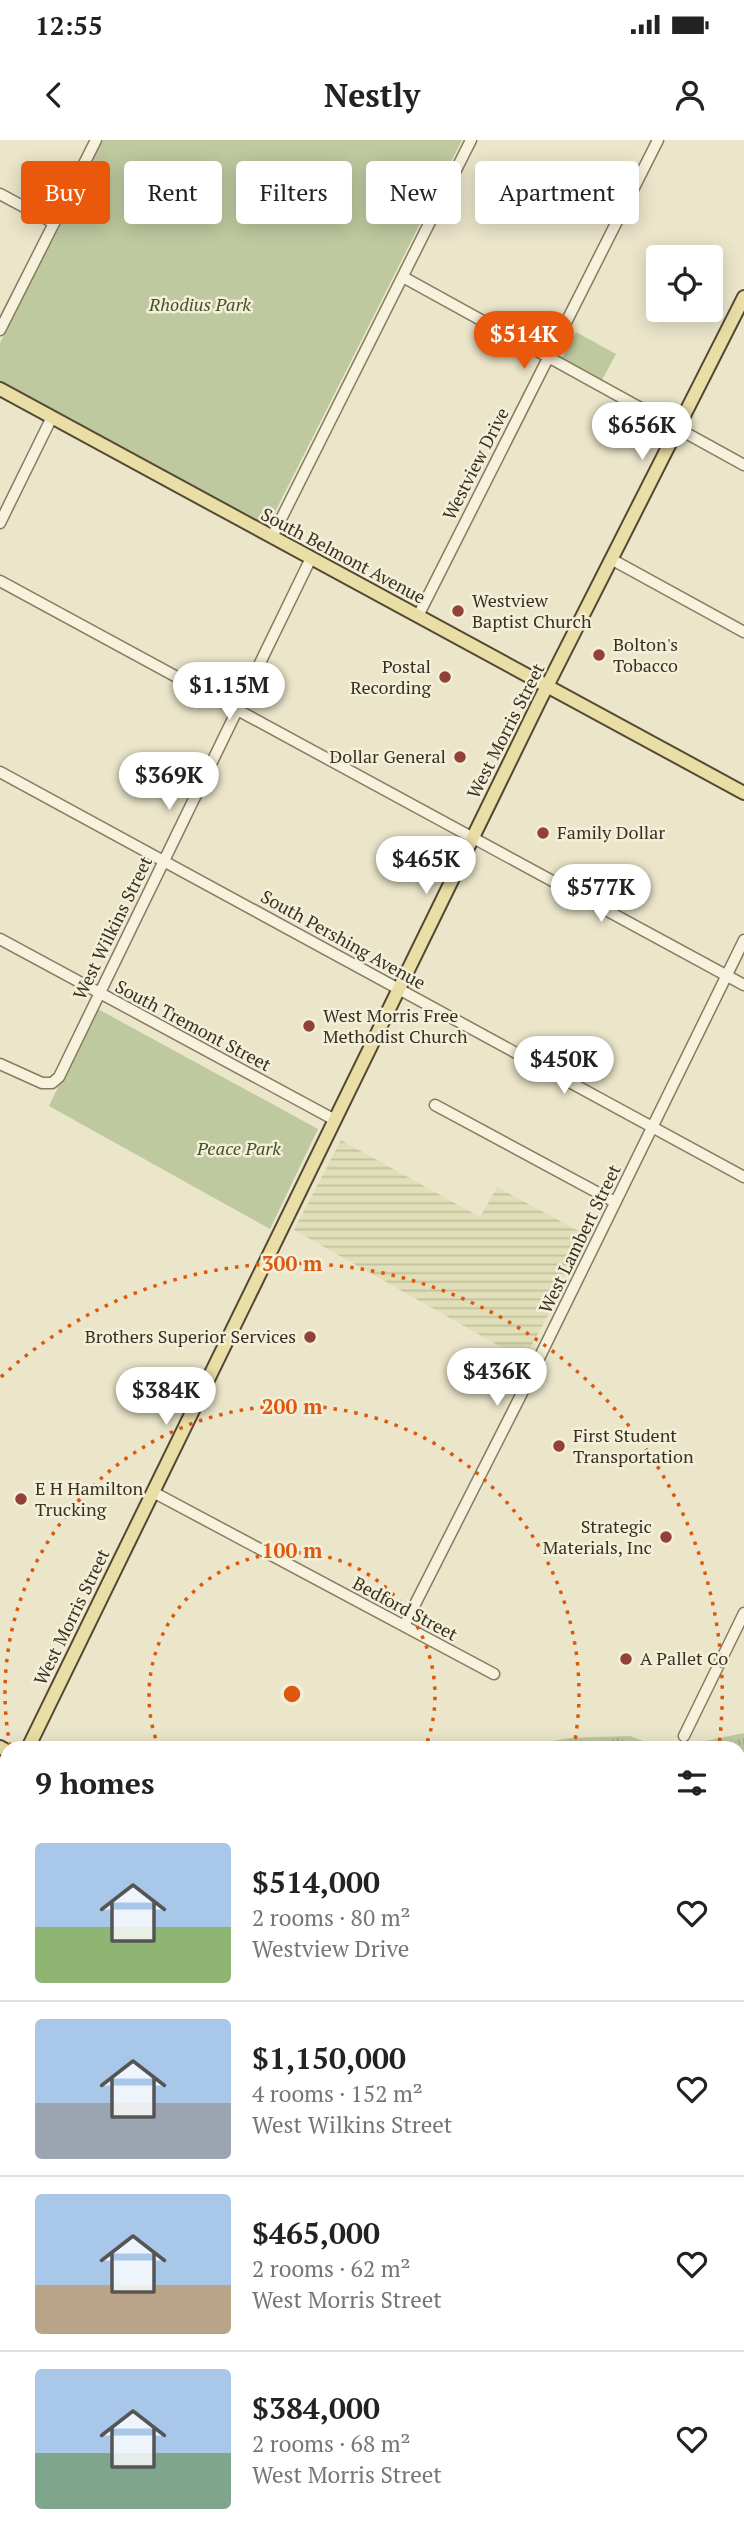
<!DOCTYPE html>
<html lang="en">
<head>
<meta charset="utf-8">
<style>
  :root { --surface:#fff; --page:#f2f2f2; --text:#222; --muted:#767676; --line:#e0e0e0; --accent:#ea580c }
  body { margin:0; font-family:"PT Serif",serif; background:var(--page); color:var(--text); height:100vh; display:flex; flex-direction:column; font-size:26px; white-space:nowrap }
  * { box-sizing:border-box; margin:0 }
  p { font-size:23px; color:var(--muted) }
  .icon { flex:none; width:38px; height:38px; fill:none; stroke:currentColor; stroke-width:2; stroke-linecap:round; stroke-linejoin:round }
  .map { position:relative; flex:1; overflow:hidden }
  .drawer { position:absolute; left:0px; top:1601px; width:746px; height:800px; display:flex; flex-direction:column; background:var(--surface); border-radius:21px 21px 0 0; box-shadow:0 4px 18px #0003 }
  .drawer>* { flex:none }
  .banner { position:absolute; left:21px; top:21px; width:704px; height:63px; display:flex; gap:14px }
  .buttons { position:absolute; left:646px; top:105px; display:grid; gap:14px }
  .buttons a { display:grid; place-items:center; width:77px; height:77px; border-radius:7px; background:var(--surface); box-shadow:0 4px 18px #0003; font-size:35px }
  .price { position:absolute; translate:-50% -60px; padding:0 16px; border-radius:24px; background:#fff; color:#222; font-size:23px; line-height:46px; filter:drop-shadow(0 2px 4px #0008) }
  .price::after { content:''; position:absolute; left:50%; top:42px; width:21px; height:16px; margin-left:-10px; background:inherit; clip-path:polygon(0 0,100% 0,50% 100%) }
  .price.active { background:var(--accent); color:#fff }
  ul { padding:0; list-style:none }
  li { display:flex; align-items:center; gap:21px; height:175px; padding:0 35px }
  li+li { border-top:2px solid var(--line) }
  li span { display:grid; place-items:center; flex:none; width:196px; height:140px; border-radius:7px; color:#555 }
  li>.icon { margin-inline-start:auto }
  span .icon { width:84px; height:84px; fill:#fffc; stroke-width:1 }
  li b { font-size:30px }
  h2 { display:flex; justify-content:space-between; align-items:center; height:84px; padding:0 35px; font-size:30px }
  .chip { padding:0 24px; border-radius:7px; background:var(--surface); box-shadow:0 4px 18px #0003; font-size:24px; line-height:63px }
  .chip.active { background:var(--accent); color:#fff }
  .status { display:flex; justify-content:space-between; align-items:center; height:49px; padding:0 35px; background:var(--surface); direction:ltr }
  .status svg { height:19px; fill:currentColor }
  header { display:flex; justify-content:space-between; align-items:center; height:91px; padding:0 35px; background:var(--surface); font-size:32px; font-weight:700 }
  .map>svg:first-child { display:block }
  .farmland { fill:url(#farmland-rules) }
  .grass { fill:url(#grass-tufts) }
  .forest { fill:url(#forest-firs) }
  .green { fill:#bec99f }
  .water { fill:url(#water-rules); stroke:#718f8b; stroke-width:2 }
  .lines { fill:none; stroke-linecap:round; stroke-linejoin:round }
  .minor-casing { stroke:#877a60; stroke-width:13 }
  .major-casing { stroke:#554833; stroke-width:16 }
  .minor { stroke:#f7f2dd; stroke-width:10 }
  .major { stroke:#eadea7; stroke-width:12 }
  .ring { fill:none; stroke:#df570d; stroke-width:3.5; stroke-dasharray:3.5 7 }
  .poi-dot { fill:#914135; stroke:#f3efd9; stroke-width:2.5 }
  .labels { text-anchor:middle; stroke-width:5; stroke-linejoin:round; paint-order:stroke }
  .park-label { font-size:18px; font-style:italic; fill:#44532a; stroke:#f3efd9 }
  .street-label { font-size:18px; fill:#393022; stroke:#f3efd9 }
  .poi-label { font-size:18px; fill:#393022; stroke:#f3efd9; text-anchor:start }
  .centre { fill:#df570d; stroke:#f3efd9; stroke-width:3.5 }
  .ring-label { font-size:21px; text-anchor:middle; font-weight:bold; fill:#df570d; stroke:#f3efd9; stroke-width:5; stroke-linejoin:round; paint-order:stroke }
</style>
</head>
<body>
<div class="status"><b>12:55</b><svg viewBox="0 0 49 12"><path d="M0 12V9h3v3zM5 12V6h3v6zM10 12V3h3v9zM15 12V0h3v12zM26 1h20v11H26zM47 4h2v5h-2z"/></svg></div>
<header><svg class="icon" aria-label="back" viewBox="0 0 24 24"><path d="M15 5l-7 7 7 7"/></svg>Nestly<svg class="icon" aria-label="person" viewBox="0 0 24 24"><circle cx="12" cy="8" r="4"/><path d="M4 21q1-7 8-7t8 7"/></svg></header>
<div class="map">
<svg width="744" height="2400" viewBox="0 0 744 2400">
  <defs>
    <pattern id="farmland-rules" width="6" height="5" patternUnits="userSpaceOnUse" patternTransform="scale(1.75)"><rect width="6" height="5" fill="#e1dfb8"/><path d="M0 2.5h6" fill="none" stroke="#c2c09e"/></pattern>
    <pattern id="grass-tufts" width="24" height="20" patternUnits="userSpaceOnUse" patternTransform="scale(1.75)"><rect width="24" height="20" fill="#bec99f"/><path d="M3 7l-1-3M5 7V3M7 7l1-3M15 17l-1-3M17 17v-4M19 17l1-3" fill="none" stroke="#a4ad89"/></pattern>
    <pattern id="forest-firs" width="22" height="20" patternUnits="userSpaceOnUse" patternTransform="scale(1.75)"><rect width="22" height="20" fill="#bec99f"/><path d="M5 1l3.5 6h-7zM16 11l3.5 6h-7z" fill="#a4ad89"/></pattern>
    <pattern id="water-rules" width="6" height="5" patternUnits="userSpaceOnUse" patternTransform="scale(1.75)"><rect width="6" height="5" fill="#aac0bd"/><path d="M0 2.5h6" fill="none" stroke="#8b9c99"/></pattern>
  </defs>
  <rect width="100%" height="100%" fill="#ebe6ca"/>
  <!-- farmland -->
  <path class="farmland" d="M341,1000L480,1077L497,1047L590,1097L524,1220L294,1090Z"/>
  <!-- grass -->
  <path class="grass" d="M744,1593V1627L739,1628L738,1608H516L569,1598L630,1596L657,1606L686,1605Z"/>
  <!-- forest -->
  <path class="forest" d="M6,1703H7V1756L0,1755V1716Z
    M0,1825L7,1827V1913L0,1909Z"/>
  <!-- green -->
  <path class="green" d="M103,0H462L271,380L261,385L0,243V203Z
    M576,192L616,214L602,240L562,218Z
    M96,868L318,989L270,1089L49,966Z"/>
  <!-- water -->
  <path class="water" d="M0,1755L7,1756V1827L0,1825Z"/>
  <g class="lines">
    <!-- minor casing -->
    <g class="minor-casing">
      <path id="minor" d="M0,54L54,83
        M403,137L744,325
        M0,190L96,0
        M0,383L52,277
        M272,397L471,0
        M611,419L744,492
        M0,441L744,845
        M418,476L658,0
        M0,632L744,1037
        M0,799L335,980
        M0,924L42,943H52L59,937L311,418
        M435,965L615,1062
        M153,1352L494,1534
        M404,1486L521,1255L744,800
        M684,1596L744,1473"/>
    </g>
    <!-- major casing -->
    <g class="major-casing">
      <path id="major" d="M0,249L744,653
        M0,1607L7,1611
        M28,1608L540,560L744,157
        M0,1667L7,1652"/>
    </g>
    <!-- minor -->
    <use href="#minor" class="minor"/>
    <!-- major -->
    <use href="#major" class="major"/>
  </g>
  <!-- distance rings -->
  <g class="ring">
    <path d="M159 1608A143 143 0 1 1 425 1608"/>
    <path d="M10 1606A287 287 0 1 1 574 1606"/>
    <path d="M1 1237A430 430 0 0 1 719 1606"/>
  </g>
  <!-- markers -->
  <g class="poi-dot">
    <circle cx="458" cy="471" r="7"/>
    <circle cx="599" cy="515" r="7"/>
    <circle cx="445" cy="537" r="7"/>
    <circle cx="460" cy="617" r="7"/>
    <circle cx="543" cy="693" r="7"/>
    <circle cx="309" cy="886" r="7"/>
    <circle cx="310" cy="1197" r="7"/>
    <circle cx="559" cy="1306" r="7"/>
    <circle cx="21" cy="1359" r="7"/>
    <circle cx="666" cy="1397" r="7"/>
    <circle cx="626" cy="1519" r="7"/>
  </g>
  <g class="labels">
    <!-- park labels -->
    <g class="park-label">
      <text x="200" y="171">Rhodius Park</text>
      <text x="239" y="1015">Peace Park</text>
    </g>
    <!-- street labels -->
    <g class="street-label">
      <text transform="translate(476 324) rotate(-63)" y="6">Westview Drive</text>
      <text transform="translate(343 416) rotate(28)" y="6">South Belmont Avenue</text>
      <text transform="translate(506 591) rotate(-63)" y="6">West Morris Street</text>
      <text transform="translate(113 788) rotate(-64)" y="6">West Wilkins Street</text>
      <text transform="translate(343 800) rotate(29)" y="6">South Pershing Avenue</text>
      <text transform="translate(193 886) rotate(28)" y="6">South Tremont Street</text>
      <text transform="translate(580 1099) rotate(-64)" y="6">West Lambert Street</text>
      <text transform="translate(405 1469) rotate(28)" y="6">Bedford Street</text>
      <text transform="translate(72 1477) rotate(-64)" y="6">West Morris Street</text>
    </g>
    <!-- poi labels -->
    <g class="poi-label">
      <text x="472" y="467">Westview<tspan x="472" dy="21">Baptist Church</tspan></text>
      <text x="613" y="511">Bolton's<tspan x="613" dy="21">Tobacco</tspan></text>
      <text x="431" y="533" text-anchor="end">Postal<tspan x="431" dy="21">Recording</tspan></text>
      <text x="446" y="623" text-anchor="end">Dollar General</text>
      <text x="557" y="699">Family Dollar</text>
      <text x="323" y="882">West Morris Free<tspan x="323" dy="21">Methodist Church</tspan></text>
      <text x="296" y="1203" text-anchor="end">Brothers Superior Services</text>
      <text x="573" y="1302">First Student<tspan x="573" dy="21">Transportation</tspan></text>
      <text x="35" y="1355">E H Hamilton<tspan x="35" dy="21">Trucking</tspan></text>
      <text x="652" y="1393" text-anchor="end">Strategic<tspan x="652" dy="21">Materials, Inc</tspan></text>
      <text x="640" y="1525">A Pallet Co</text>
    </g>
  </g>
  <circle cx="292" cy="1554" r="10" class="centre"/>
  <g class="ring-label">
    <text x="292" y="1131">300 m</text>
    <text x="292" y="1274">200 m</text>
    <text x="292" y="1418">100 m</text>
  </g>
</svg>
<div class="buttons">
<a><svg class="icon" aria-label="locate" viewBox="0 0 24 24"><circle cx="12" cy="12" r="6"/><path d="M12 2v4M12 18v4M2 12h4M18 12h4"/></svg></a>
</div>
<b class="price active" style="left:524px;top:231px">$514K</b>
<b class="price" style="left:642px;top:322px">$656K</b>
<b class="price" style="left:229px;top:582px">$1.15M</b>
<b class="price" style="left:169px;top:672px">$369K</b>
<b class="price" style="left:426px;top:756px">$465K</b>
<b class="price" style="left:601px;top:784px">$577K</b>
<b class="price" style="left:564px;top:956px">$450K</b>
<b class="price" style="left:497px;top:1268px">$436K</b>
<b class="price" style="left:166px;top:1287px">$384K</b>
<div class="banner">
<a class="chip active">Buy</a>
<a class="chip">Rent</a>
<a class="chip">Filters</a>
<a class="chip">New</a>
<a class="chip">Apartment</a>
</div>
<section class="drawer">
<h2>9 homes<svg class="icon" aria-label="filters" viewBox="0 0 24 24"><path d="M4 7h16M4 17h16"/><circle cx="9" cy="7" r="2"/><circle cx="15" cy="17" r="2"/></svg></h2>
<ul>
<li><span style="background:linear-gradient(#a9c7e8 60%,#8fb573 0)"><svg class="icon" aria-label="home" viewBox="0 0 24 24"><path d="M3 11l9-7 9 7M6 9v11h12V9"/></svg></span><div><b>$514,000</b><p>2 rooms · 80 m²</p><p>Westview Drive</p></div><svg class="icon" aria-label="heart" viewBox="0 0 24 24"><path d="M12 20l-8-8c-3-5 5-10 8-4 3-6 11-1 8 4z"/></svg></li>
<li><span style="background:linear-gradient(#a9c7e8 60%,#9aa5b1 0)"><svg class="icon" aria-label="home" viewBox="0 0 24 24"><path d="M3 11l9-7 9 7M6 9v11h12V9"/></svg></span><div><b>$1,150,000</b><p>4 rooms · 152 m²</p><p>West Wilkins Street</p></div><svg class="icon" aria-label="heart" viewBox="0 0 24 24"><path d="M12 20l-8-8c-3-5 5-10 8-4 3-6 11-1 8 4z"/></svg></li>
<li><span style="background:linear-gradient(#a9c7e8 65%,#b9a48a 0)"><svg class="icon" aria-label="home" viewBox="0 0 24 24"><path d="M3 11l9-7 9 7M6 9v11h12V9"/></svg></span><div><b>$465,000</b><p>2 rooms · 62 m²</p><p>West Morris Street</p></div><svg class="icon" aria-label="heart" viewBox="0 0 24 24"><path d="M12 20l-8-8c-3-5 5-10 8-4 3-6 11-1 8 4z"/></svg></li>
<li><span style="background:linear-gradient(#a9c7e8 60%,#7fa58c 0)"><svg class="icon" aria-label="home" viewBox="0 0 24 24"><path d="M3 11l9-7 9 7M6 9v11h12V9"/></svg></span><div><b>$384,000</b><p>2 rooms · 68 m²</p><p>West Morris Street</p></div><svg class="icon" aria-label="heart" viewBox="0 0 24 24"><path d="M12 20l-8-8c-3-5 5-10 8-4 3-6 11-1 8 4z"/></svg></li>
</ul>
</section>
</div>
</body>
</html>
